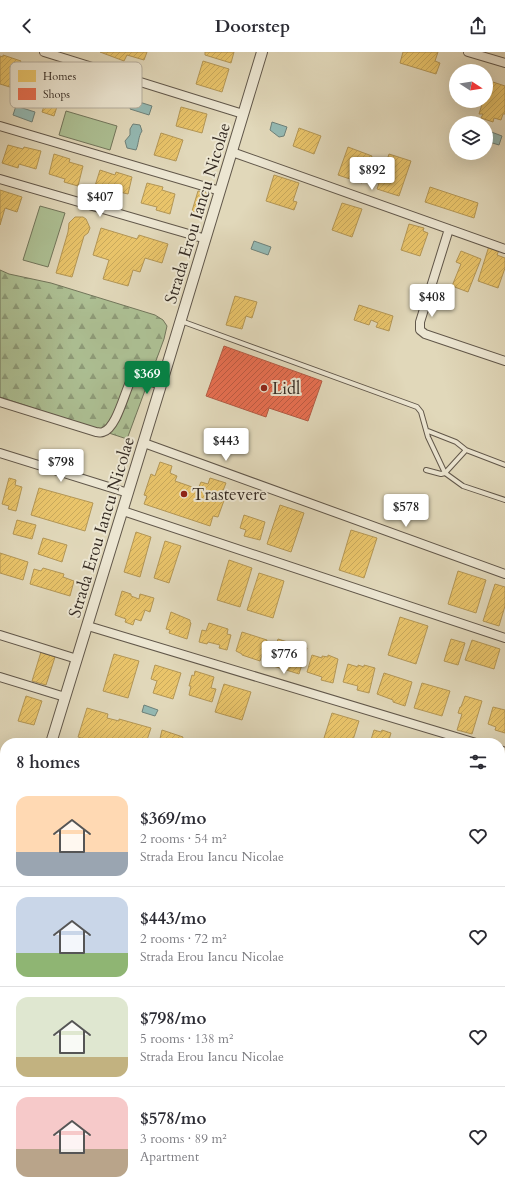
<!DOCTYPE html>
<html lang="en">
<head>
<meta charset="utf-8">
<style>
  :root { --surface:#fff; --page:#f7f7f7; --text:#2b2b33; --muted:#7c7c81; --line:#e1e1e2; --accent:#0b8043 }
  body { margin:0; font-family:Cardo,serif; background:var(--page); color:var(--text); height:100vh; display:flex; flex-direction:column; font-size:15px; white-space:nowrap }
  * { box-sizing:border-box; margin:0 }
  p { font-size:13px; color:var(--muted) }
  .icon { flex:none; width:22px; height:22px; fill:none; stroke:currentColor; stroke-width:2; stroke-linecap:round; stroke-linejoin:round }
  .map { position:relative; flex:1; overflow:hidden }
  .side { position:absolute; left:0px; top:686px; width:505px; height:456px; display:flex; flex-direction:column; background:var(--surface); border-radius:16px 16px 0 0; box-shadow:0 4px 16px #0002 }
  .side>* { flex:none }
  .needle { width:26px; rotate:102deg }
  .buttons { position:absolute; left:449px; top:12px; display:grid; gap:8px }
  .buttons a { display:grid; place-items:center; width:44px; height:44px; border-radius:50%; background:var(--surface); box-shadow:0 4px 16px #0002; font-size:20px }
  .price { position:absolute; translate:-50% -34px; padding:0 9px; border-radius:4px; background:#fff; color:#222; font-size:13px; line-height:26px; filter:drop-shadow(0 1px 2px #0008) }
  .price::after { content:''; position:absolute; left:50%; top:24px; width:12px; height:9px; margin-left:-6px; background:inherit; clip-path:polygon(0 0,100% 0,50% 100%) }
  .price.on { background:var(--accent); color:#fff }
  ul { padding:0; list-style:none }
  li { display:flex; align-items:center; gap:12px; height:100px; padding:0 16px }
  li+li { border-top:1px solid var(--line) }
  li span { display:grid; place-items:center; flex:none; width:112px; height:80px; border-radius:12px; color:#555 }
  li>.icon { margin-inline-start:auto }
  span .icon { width:48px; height:48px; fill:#fffc; stroke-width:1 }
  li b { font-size:17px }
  h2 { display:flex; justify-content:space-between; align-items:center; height:48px; padding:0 16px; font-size:17px }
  header { display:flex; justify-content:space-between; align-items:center; height:52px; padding:0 16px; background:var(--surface); font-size:18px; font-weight:700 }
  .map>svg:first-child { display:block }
  .grass { fill:#adc094; stroke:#72765c }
  .forest { fill:url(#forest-firs); stroke:#72765c }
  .water { fill:#94b9b3; stroke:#6e817a }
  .homes { fill:url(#homes-hatch); stroke:#b39655 }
  .shops { fill:url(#shops-hatch); stroke:#b25b44 }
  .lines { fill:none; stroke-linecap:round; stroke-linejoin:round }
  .service-casing { stroke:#61574a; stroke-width:6 }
  .minor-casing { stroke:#61574a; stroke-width:10 }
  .tertiary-casing { stroke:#61574a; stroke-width:12 }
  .service { stroke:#ece6d2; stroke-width:4 }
  .minor { stroke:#ece6d2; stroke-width:8 }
  .tertiary { stroke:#ece6d2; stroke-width:10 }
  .poi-dot { fill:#8f2418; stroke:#ece6d2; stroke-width:1.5 }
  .labels { text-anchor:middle; stroke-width:4; stroke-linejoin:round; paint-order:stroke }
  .street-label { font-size:17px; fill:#362c24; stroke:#ece6d2 }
  .poi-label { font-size:17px; fill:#362c24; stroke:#ece6d2; text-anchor:start }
  .key { fill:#ece6d2; stroke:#b5ae9e; stroke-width:1 }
  .key-label { font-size:11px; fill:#362c24 }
</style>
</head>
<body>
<header><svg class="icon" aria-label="back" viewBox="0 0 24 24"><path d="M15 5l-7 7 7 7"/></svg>Doorstep<svg class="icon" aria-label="share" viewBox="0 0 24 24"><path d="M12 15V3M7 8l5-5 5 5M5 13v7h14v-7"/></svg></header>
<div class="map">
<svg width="505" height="1142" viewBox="0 0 505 1142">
  <defs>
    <pattern id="forest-firs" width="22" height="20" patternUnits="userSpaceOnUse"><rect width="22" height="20" fill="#adc094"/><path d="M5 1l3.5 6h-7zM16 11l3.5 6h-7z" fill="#8e9c79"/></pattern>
    <pattern id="homes-hatch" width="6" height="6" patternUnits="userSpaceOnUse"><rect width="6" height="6" fill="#e9c46a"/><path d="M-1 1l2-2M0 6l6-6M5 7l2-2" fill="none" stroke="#c8a95c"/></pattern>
    <pattern id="shops-hatch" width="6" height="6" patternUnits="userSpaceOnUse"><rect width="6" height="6" fill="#e76f51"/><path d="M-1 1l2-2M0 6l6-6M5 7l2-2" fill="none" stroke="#bc5b43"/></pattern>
  </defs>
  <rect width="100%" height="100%" fill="#e1d8ba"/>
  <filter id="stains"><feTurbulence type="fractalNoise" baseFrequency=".005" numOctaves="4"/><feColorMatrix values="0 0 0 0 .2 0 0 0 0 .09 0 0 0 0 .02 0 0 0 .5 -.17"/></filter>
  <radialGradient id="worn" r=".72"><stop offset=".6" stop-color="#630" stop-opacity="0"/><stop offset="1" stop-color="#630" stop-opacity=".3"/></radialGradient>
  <!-- grass -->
  <path class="grass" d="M66,59L117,74L110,98L59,83Z
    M40,154L65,161L48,215L23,208Z"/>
  <!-- forest -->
  <path class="forest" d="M0,218L9,222L51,231L155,263L163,268L167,274L164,287L127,387L0,345Z"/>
  <!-- water -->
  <path class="water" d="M133,48L152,54L149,63L130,57Z
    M16,54L35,60L32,70L13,63Z
    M272,70L287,75L284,84L279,85L270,78Z
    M133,72L140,73L142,79C138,85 139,91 136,98L127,96L125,89L130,83V77Z
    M486,78L502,84L499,93L486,89Z
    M254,189L271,195L268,203L251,197Z
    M144,653L158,658L155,664L142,660Z"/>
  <!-- homes -->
  <path class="homes" d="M100,0H147L144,8L127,3L124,9Z
    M205,0H234L231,11L205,3Z
    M403,0H438L435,9L440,11L436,22L400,11Z
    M3,3L21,9L20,11L25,13L18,36L13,35V36L0,32V4L3,5Z
    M203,9L229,17L222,40L196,32Z
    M43,12L68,20L54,64L42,60L53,28L39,23Z
    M493,30L505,34V62H503L501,68L494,66L493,70L481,66L483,62H479L483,49H486L487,36L490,37Z
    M181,55L207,62L202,81L176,74Z
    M299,76L321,84L314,102L293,94Z
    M161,81L183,88L176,109L154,103Z
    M8,93L23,97L24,95L41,99L36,117L19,112L18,116L2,111Z
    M348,95L372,104L362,131L338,123Z
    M54,102L70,107L69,110L83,114L78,134L64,130L65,127L49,122Z
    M389,102L411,109L399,144L377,137Z
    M100,118L115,123L116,120L132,125L128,142L111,138L110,141L94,137Z
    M274,123L299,131L293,149L297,150L294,158L266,149Z
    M147,131L163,135L162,138L175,142L170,162L156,158L157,155L141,151Z
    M430,135L478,151L474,166L425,150Z
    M0,138L22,145L17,160L5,156L0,173Z
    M198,139L208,141L201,162L192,159Z
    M342,151L362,157L352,185L332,178Z
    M75,165H83L86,167L90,176L88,181L84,184L72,225L56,221L68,180L69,171Z
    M409,172L424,176L423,179L428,181L420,204L401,198Z
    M101,176L137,187L139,183L168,192L162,211L145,206L140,220L133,218L128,234L103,227L109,208L93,203Z
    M489,194L499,198L497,203L505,206V216L498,236L478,229Z
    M461,199L481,207L468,240L452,234L461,212L456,210Z
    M235,244L257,250L252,266L246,264L242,277L226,273Z
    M359,253L393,264L389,279L376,275L378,271L371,268L369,273L354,268Z
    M160,410L172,414L170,421L177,424L175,429L198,437L201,430L208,432L210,426L226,431L222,441L226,443L218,465L213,464L210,474L144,452L147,444L144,443L151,422L155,424Z
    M9,426L16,428L15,433L22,435L16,459L8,457L9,454L2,452Z
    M39,436L93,451L85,479L31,463Z
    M280,453L304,461L291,500L267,492Z
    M244,463L265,470L260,488L244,484L246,478L240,476Z
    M17,468L36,473L32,487L13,482Z
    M351,478L377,486L364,526L339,518Z
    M136,480L151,485L140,525L124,520Z
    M43,486L67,493L62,510L38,502Z
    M165,489L181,494L169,531L154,526Z
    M0,501L28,510L23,528L0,521Z
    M229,508L252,516L240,555L217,548Z
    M43,516L64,522L63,525L74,529L70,544L30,532L34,517L41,519Z
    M458,519L486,528L476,561L448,552Z
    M259,521L284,529L273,566L247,558Z
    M495,532L505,535V554L499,574L483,569Z
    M122,539L131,542V544L139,547L140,542L154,546L150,560L145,558L141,569L135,567L133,573L125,570L126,567L115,563Z
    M171,560L190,568V570L191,571L187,587L169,581L170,578L166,577Z
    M400,565L428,574L416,612L388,603Z
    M209,571L228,577L227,582L231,583L227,598L219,596L220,593L208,590L207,592L199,590L202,578L206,579Z
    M242,580L267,588L260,609L242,603V602L236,599Z
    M278,587L307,596L299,622L270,613Z
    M451,587L465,591L458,613L444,609Z
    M472,588L500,597L494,617L465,608Z
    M41,600L55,605L46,633L32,629Z
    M114,602L139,609L128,646L103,639Z
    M312,603L322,606V604L328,605V603L338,607L333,631L321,628L322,625L307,620Z
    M348,612L358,615V613L364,615V613L375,616L369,641L357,638L358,634L343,630Z
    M155,613L181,621L173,647L153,641L157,629L151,627Z
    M195,619L214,625L211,636L216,637L212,650L189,643L191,634H189L192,623L194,624Z
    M384,621L412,630L405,654L393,650V648L377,642Z
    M422,631L450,639L442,664L414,656Z
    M224,632L251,640L242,668L215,660Z
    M26,644L42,649L34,673L18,669Z
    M465,644L482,649L472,682L457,678L462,662L458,661L460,655H461Z
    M493,655L505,658V681L495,678L496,675L488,672Z
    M87,656L108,662L107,666L119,669V667L151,676L146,691H96L78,685Z
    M332,661L359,669L352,691H338L324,686Z
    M162,678L183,685L182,688L193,691H159Z
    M374,678L381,680L382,678L391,681L388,691H370Z
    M500,714L504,715L500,727Z
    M505,731V746L501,745Z
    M500,808L505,810L503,820H500Z
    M500,886L505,887L500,907Z
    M20,1137H23L22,1142H19Z
    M23,1137H50L49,1142H22Z
    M204,1137H228L226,1142H202Z"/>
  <!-- shops -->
  <path class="shops" d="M224,294L322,329L308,369L269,356L266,365L206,344Z
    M0,719L5,720L0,739Z"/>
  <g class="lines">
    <!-- service casing -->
    <g class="service-casing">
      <path id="service" d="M181,269L417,355L421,360L428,385L445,421L463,434L505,448
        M428,379L456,390L466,398L505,413
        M426,418L441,422L445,421L466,398"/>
    </g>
    <!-- minor casing -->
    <g class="minor-casing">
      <path id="minor" d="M44,0L243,62
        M468,0L505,11
        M0,74L220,139
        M232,100L505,197
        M0,127L206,187
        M449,177L420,270V278L425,282L505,309
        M0,350L96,380C98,380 101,381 103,380C117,376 125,338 132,326H138L161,333
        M144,391L505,522
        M0,401L128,441
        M123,459L505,586
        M88,574L476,691
        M0,583L77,607
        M0,625L65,645
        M500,698L505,700
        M0,709L5,710
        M500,805L505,806
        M500,877L505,879
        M500,971L505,972
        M0,1046L5,1047
        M500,1100L505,1101
        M500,1126L505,1127
        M286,1137L303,1142
        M376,1142L378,1137"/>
    </g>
    <!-- tertiary casing -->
    <g class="tertiary-casing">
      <path id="tertiary" d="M51,691L169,307L262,0
        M3,858L5,850
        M0,893L5,892"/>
    </g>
    <!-- service -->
    <use href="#service" class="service"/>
    <!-- minor -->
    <use href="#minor" class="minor"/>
    <!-- tertiary -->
    <use href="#tertiary" class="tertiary"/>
  </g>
  <!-- markers -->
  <g class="poi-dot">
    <circle cx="264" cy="336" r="4"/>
    <circle cx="184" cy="442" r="4"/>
  </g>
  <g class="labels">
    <!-- street labels -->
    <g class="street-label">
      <text transform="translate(197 161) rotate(-73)" y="6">Strada Erou Iancu Nicolae</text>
      <text transform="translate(101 475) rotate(-73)" y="6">Strada Erou Iancu Nicolae</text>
    </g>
    <!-- poi labels -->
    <g class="poi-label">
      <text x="272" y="342">Lidl</text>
      <text x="192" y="448">Trastevere</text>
    </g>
  </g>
  <!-- legend -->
  <rect x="10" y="10" width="132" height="46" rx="6" class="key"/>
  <rect x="18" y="18" width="18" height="12" fill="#e9c46a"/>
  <rect x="18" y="36" width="18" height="12" fill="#e76f51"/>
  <g class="key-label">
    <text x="43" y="28">Homes</text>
    <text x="43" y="46">Shops</text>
  </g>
  <rect width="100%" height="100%" filter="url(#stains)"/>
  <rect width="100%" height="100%" fill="url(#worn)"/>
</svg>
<div class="buttons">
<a><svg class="needle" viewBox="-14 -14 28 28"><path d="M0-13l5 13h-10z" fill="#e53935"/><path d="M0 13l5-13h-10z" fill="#7c7c81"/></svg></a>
<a><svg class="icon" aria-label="layers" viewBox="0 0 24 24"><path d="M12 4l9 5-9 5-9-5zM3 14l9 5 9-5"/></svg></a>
</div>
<b class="price" style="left:372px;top:139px">$892</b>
<b class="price" style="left:100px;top:166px">$407</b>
<b class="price" style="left:432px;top:266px">$408</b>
<b class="price on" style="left:147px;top:343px">$369</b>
<b class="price" style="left:226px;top:410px">$443</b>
<b class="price" style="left:61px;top:431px">$798</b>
<b class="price" style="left:406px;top:476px">$578</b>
<b class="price" style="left:284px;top:623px">$776</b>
<section class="side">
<h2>8 homes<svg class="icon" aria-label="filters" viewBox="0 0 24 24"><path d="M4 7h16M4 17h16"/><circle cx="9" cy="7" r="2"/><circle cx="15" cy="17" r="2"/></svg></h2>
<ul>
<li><span style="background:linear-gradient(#ffd9b3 70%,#9aa5b1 0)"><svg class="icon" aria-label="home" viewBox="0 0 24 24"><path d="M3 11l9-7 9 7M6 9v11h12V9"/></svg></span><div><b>$369/mo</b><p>2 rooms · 54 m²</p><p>Strada Erou Iancu Nicolae</p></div><svg class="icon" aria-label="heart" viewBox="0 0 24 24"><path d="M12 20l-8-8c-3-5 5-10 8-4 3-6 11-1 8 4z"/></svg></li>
<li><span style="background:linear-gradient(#c9d6e8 70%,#8fb573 0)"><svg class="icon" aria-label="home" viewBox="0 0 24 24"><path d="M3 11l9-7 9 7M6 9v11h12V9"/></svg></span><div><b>$443/mo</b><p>2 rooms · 72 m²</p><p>Strada Erou Iancu Nicolae</p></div><svg class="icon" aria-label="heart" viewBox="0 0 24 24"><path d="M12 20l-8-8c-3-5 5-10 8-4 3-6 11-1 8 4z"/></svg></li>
<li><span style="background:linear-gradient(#dfe7d0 75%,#c2b280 0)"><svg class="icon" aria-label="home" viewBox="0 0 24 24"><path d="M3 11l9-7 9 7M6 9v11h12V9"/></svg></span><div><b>$798/mo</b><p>5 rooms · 138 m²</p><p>Strada Erou Iancu Nicolae</p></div><svg class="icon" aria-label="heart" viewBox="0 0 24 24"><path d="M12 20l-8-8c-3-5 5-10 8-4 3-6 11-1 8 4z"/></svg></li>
<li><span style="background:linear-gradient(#f6c9c9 65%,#b9a48a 0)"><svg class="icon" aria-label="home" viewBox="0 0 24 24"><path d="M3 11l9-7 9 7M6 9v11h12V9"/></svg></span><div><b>$578/mo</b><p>3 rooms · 89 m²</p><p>Apartment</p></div><svg class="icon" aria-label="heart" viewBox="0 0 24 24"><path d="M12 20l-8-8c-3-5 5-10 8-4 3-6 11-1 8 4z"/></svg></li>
</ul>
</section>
</div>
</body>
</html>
